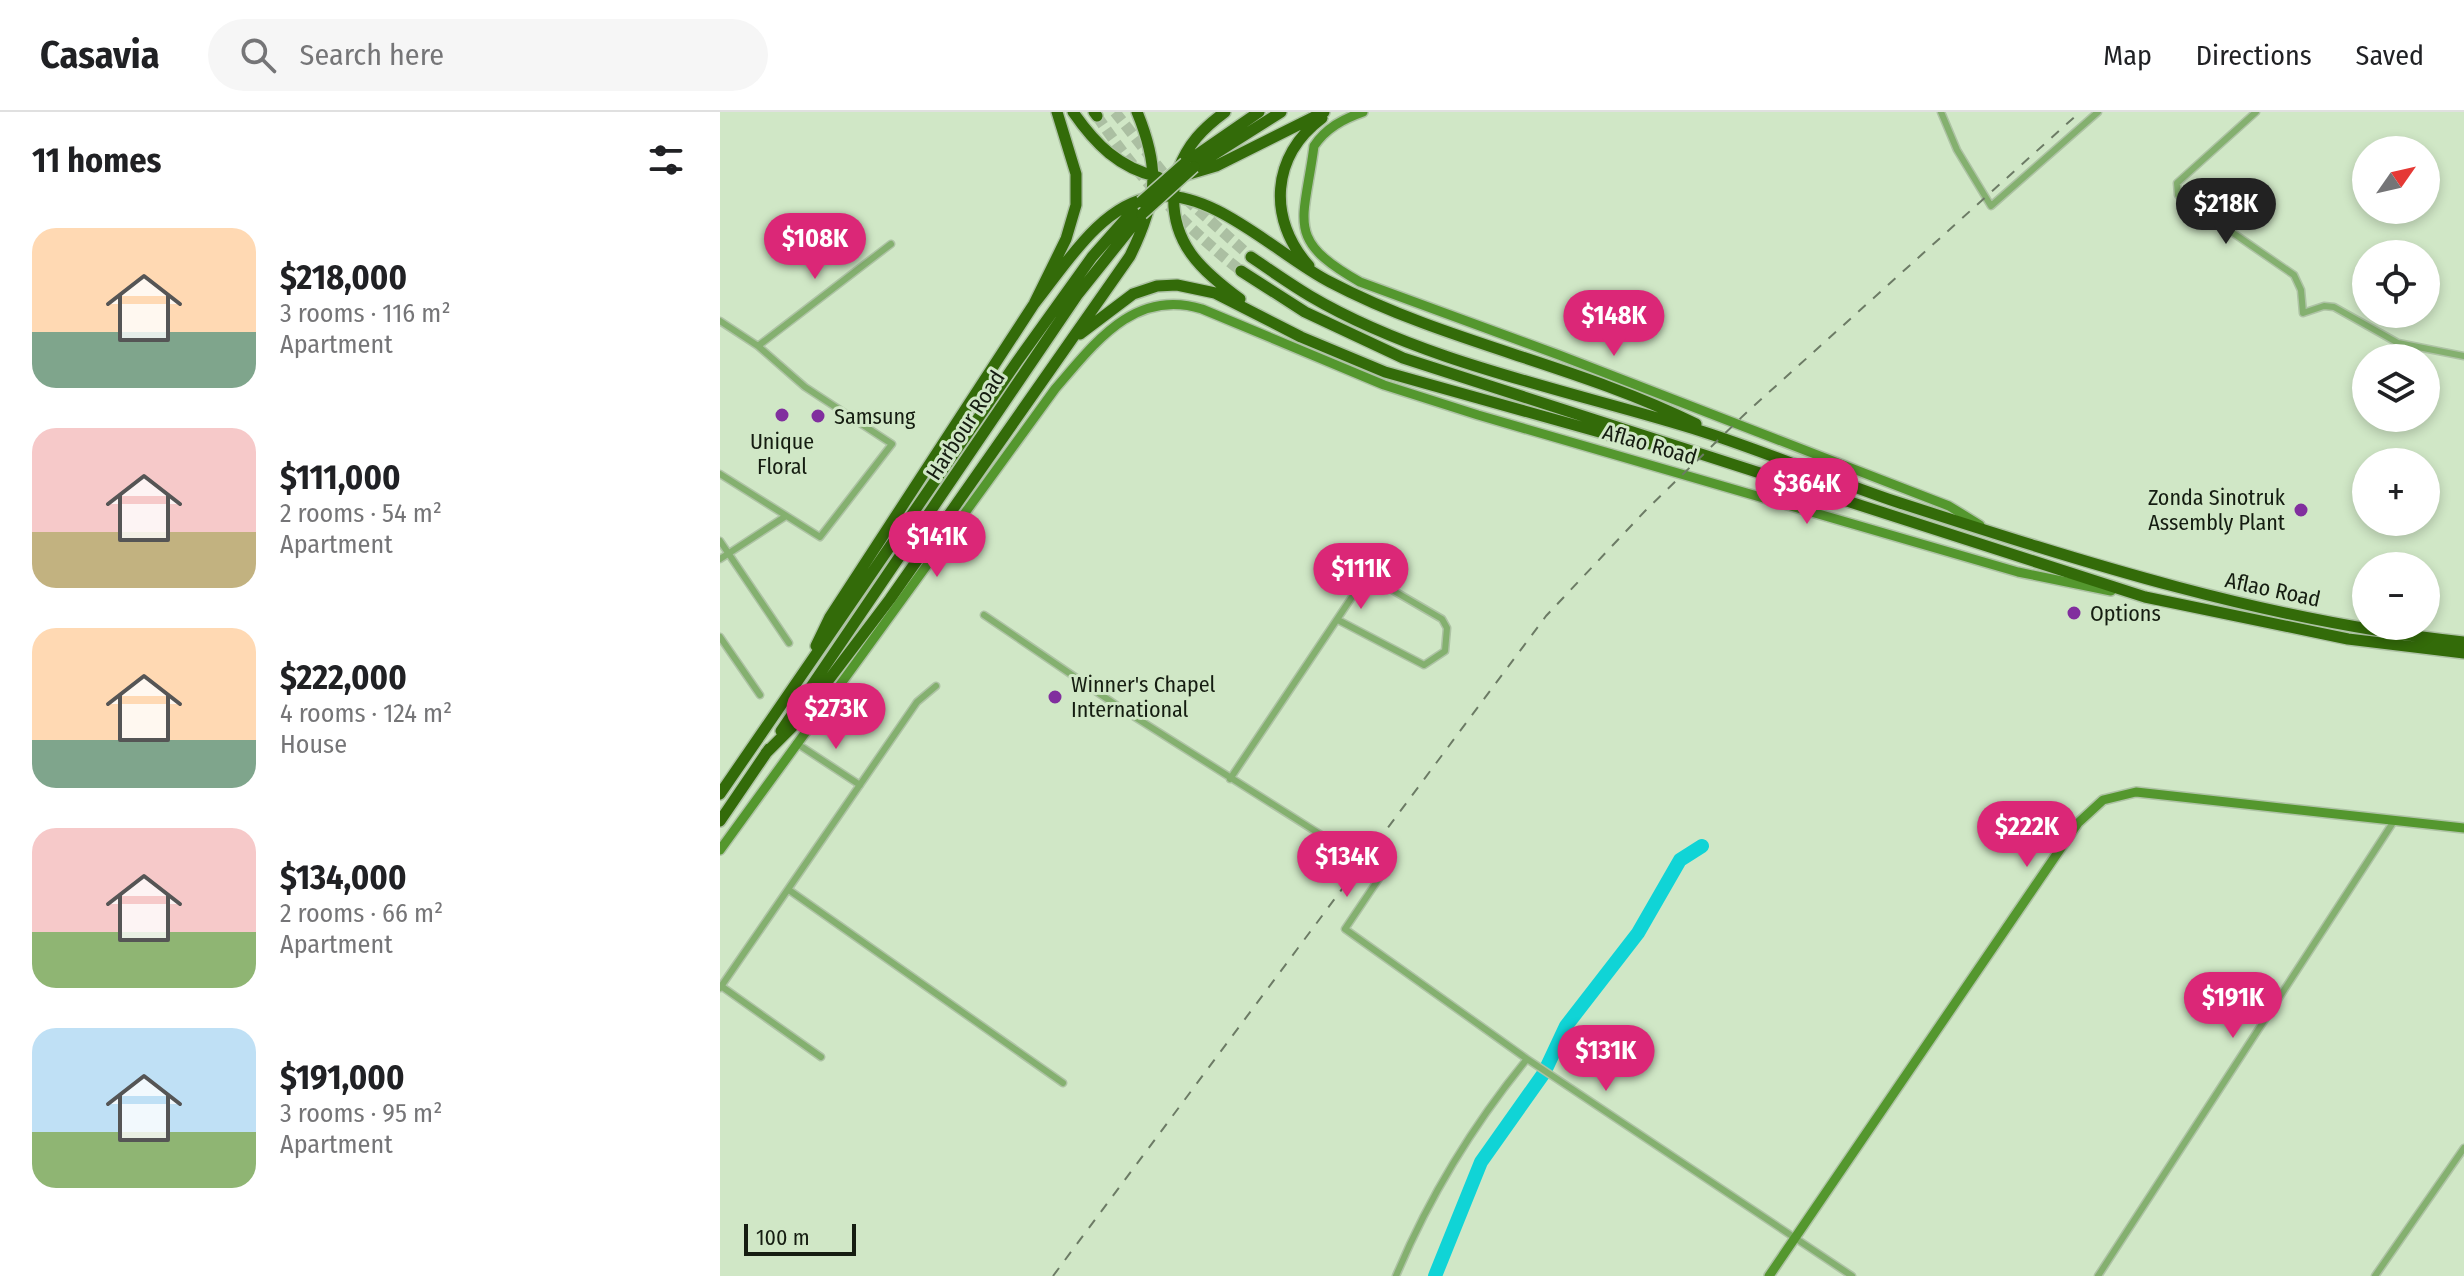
<!DOCTYPE html>
<html lang="en">
<head>
<meta charset="utf-8">
<style>
  :root { --surface:#fff; --page:#f6f6f6; --text:#202124; --muted:#757577; --line:#e0e0e0; --accent:#db2777 }
  body { margin:0; font-family:"Fira Sans Condensed",sans-serif; background:var(--page); color:var(--text); height:100vh; display:flex; flex-direction:column; font-size:30px; white-space:nowrap }
  * { box-sizing:border-box; margin:0 }
  p { font-size:26px; color:var(--muted) }
  .icon { flex:none; width:44px; height:44px; fill:none; stroke:currentColor; stroke-width:2; stroke-linecap:round; stroke-linejoin:round }
  .map { position:relative; flex:1; overflow:hidden }
  .side { display:flex; flex-direction:column; background:var(--surface); width:720px }
  .side>* { flex:none }
  .needle { width:52px; rotate:56deg }
  .fabs { position:absolute; left:1632px; top:24px; display:grid; gap:16px }
  .fabs a { display:grid; place-items:center; width:88px; height:88px; border-radius:50%; background:var(--surface); box-shadow:0 4px 12px #0003; font-size:40px }
  .scale { position:absolute; left:24px; bottom:20px; width:112px; box-sizing:border-box; padding-left:8px; border:4px solid #151d11; border-top:0; font-size:22px; line-height:28px; white-space:nowrap; color:#151d11; -webkit-text-stroke:6px #d0e7c6; paint-order:stroke }
  .price { position:absolute; translate:-50% -68px; padding:0 18px; border-radius:28px; background:var(--accent); color:#fff; font-size:26px; line-height:52px; filter:drop-shadow(0 2px 4px #0008) }
  .price::after { content:''; position:absolute; left:50%; top:48px; width:24px; height:18px; margin-left:-12px; background:inherit; clip-path:polygon(0 0,100% 0,50% 100%) }
  .price.active { background:#222; color:#fff }
  ul { padding:0; list-style:none }
  li { display:flex; align-items:center; gap:24px; height:200px; padding:0 32px }
  li span { display:grid; place-items:center; flex:none; width:224px; height:160px; border-radius:24px; color:#555 }
  li>.icon { margin-inline-start:auto }
  span .icon { width:96px; height:96px; fill:#fffc; stroke-width:1 }
  li b { font-size:34px }
  h2 { display:flex; justify-content:space-between; align-items:center; height:96px; padding:0 32px; font-size:34px }
  header { display:flex; align-items:center; gap:48px; box-sizing:border-box; height:112px; padding:0 40px; background:var(--surface); border-bottom:2px solid var(--line) }
  header strong { font-size:38px }
  nav { display:flex; gap:44px; margin-inline-start:auto; font-size:28px }
  .search { width:560px; height:72px; background:var(--page); display:flex; align-items:center; gap:20px; box-sizing:border-box; padding:0 28px; border-radius:44px; color:var(--muted); font-size:30px }
  main { display:flex; flex:1; min-height:0 }
  .map>svg:first-child { display:block }
  .lines { fill:none; stroke-linecap:round; stroke-linejoin:round }
  .river { stroke:#10d4d6; stroke-width:14 }
  .street-tunnel { stroke:#abbfa2; stroke-width:6; stroke-dasharray:6 3; stroke-linecap:butt }
  .highway-tunnel { stroke:#abbfa2; stroke-width:11; stroke-dasharray:11 5.5; stroke-linecap:butt }
  .street-casing { stroke:#aec3a5; stroke-width:9 }
  .secondary-casing { stroke:#aec3a5; stroke-width:12 }
  .highway-casing { stroke:#aec3a5; stroke-width:14 }
  .street { stroke:#84b06f; stroke-width:6 }
  .secondary { stroke:#54972e; stroke-width:9 }
  .highway { stroke:#336b09; stroke-width:11 }
  .rail { stroke:#6c7b65; stroke-width:2; stroke-dasharray:10 10; stroke-linecap:butt }
  .highway-bridge-casing { stroke:#aec3a5; stroke-width:14; stroke-linecap:butt }
  .highway-bridge { stroke:#336b09; stroke-width:11 }
  .poi-dot { fill:#812f9e; stroke:#d0e7c6; stroke-width:3 }
  .labels { text-anchor:middle; stroke-width:6; stroke-linejoin:round; paint-order:stroke }
  .poi-label { font-size:22px; fill:#151d11; stroke:#d0e7c6; text-anchor:start }
  .street-label { font-size:22px; fill:#151d11; stroke:#d0e7c6 }
</style>
</head>
<body>
<header>
<strong>Casavia</strong>
<div class="search"><svg class="icon" aria-label="search" viewBox="0 0 24 24"><circle cx="10" cy="10" r="6"/><path d="M15 15l6 6"/></svg>Search here</div>
<nav><a>Map</a><a>Directions</a><a>Saved</a></nav>
</header>
<main>
<section class="side">
<h2>11 homes<svg class="icon" aria-label="filters" viewBox="0 0 24 24"><path d="M4 7h16M4 17h16"/><circle cx="9" cy="7" r="2"/><circle cx="15" cy="17" r="2"/></svg></h2>
<ul>
<li><span style="background:linear-gradient(#ffd9b3 65%,#7fa58c 0)"><svg class="icon" aria-label="home" viewBox="0 0 24 24"><path d="M3 11l9-7 9 7M6 9v11h12V9"/></svg></span><div><b>$218,000</b><p>3 rooms · 116 m²</p><p>Apartment</p></div></li>
<li><span style="background:linear-gradient(#f6c9c9 65%,#c2b280 0)"><svg class="icon" aria-label="home" viewBox="0 0 24 24"><path d="M3 11l9-7 9 7M6 9v11h12V9"/></svg></span><div><b>$111,000</b><p>2 rooms · 54 m²</p><p>Apartment</p></div></li>
<li><span style="background:linear-gradient(#ffd9b3 70%,#7fa58c 0)"><svg class="icon" aria-label="home" viewBox="0 0 24 24"><path d="M3 11l9-7 9 7M6 9v11h12V9"/></svg></span><div><b>$222,000</b><p>4 rooms · 124 m²</p><p>House</p></div></li>
<li><span style="background:linear-gradient(#f6c9c9 65%,#8fb573 0)"><svg class="icon" aria-label="home" viewBox="0 0 24 24"><path d="M3 11l9-7 9 7M6 9v11h12V9"/></svg></span><div><b>$134,000</b><p>2 rooms · 66 m²</p><p>Apartment</p></div></li>
<li><span style="background:linear-gradient(#bfe0f5 65%,#8fb573 0)"><svg class="icon" aria-label="home" viewBox="0 0 24 24"><path d="M3 11l9-7 9 7M6 9v11h12V9"/></svg></span><div><b>$191,000</b><p>3 rooms · 95 m²</p><p>Apartment</p></div></li>
</ul>
</section>
<div class="map">
<svg width="1744" height="1164" viewBox="0 0 1744 1164">
  <rect width="100%" height="100%" fill="#d0e7c6"/>
  <g class="lines">
    <!-- river -->
    <path class="river" d="M715,1164L761,1050L824,961L846,914L918,821L960,748L982,734"/>
    <!-- street-tunnel -->
    <path class="street-tunnel" d="M636,745L649,753"/>
    <!-- highway-tunnel -->
    <path class="highway-tunnel" d="M395,0L451,71
      M377,4C417,64 464,114 521,159
      M466,87L531,145"/>
    <!-- street casing -->
    <g class="street-casing">
      <path id="street" d="M1221,0L1237,38L1271,94L1378,0
        M1536,0L1457,71L1458,83L1574,163L1581,178L1583,201L1604,194L1614,195L1678,231L1744,244
        M0,209L38,234L85,275L172,332L100,425L0,362
        M38,234L171,132
        M0,429L69,531
        M0,447L66,404
        M264,503L399,595L636,745
        M0,525L40,583
        M76,631L140,673
        M510,667L634,482C644,473 649,469 662,472L722,507L727,516L725,539L704,553L618,508
        M649,753L662,762L625,817L807,947L1132,1164
        M69,778L343,971
        M1,874L101,945
        M0,876L197,590L216,574
        M676,1164C709,1085 753,1013 807,947
        M1378,1164L1674,709
        M1655,1164L1744,1036"/>
    </g>
    <!-- secondary casing -->
    <g class="secondary-casing">
      <path id="secondary" d="M643,0C623,7 606,16 594,34C584,111 564,127 640,170L839,243L1229,394L1260,413
        M0,738L335,277C375,231 414,176 482,197L664,273L758,303L1298,460L1391,479
        M1049,1164L1358,711L1383,688L1416,680L1744,716"/>
    </g>
    <!-- highway casing -->
    <g class="highway-casing">
      <path id="highway" d="M353,0C375,32 399,56 438,65
        M374,0L377,4
        M465,51L539,0
        M474,55L561,0
        M458,58C468,32 482,17 505,0
        M459,65L496,54L604,0
        M454,78C450,131 481,158 520,187
        M531,145C550,158 570,172 590,184C705,252 858,280 984,320C1049,341 1112,368 1177,390C1363,450 1549,510 1744,530
        M589,154C547,107 551,44 602,6
        M521,159L585,200L683,246L1425,485L1628,527L1744,541
        M314,192C345,154 380,93 433,85C492,75 560,145 610,170C726,231 858,253 976,312
        M360,222L413,182L437,174L457,173L495,181L581,225L665,260L908,328L955,336
        M96,534L110,505L314,192L346,127L356,93V62L337,0
        M61,619L358,182L422,102
        M46,641L76,611L170,487L410,144C437,89 441,58 417,0
        M0,682L296,251L372,145L418,93
        M0,709L49,637"/>
    </g>
    <!-- street -->
    <use href="#street" class="street"/>
    <!-- secondary -->
    <use href="#secondary" class="secondary"/>
    <!-- highway -->
    <use href="#highway" class="highway"/>
    <!-- rail -->
    <path class="rail" d="M333,1164L826,504L926,398L1027,300L1360,0"/>
    <!-- highway-bridge casing -->
    <g class="highway-bridge-casing">
      <path id="highway-bridge" d="M421,90L465,51
        M422,102L474,55"/>
    </g>
    <!-- highway-bridge -->
    <use href="#highway-bridge" class="highway-bridge"/>
  </g>
  <!-- markers -->
  <g class="poi-dot">
    <circle cx="62" cy="303" r="8"/>
    <circle cx="98" cy="304" r="8"/>
    <circle cx="1581" cy="398" r="8"/>
    <circle cx="1354" cy="501" r="8"/>
    <circle cx="335" cy="585" r="8"/>
  </g>
  <g class="labels">
    <!-- poi labels -->
    <g class="poi-label">
      <text x="114" y="312">Samsung</text>
      <text x="62" y="337" text-anchor="middle">Unique<tspan x="62" dy="25">Floral</tspan></text>
      <text x="1565" y="393" text-anchor="end">Zonda Sinotruk<tspan x="1565" dy="25">Assembly Plant</tspan></text>
      <text x="1370" y="509">Options</text>
      <text x="351" y="580">Winner's Chapel<tspan x="351" dy="25">International</tspan></text>
    </g>
    <!-- street labels -->
    <g class="street-label">
      <text transform="translate(245 313) rotate(-57)" y="8">Harbour Road</text>
      <text transform="translate(930 332) rotate(16)" y="8">Aflao Road</text>
      <text transform="translate(1553 477) rotate(12)" y="8">Aflao Road</text>
    </g>
  </g>
</svg>
<div class="fabs">
<a><svg class="needle" viewBox="-14 -14 28 28"><path d="M0-13l5 13h-10z" fill="#e53935"/><path d="M0 13l5-13h-10z" fill="#757577"/></svg></a>
<a><svg class="icon" aria-label="locate" viewBox="0 0 24 24"><circle cx="12" cy="12" r="6"/><path d="M12 2v4M12 18v4M2 12h4M18 12h4"/></svg></a>
<a><svg class="icon" aria-label="layers" viewBox="0 0 24 24"><path d="M12 4l9 5-9 5-9-5zM3 14l9 5 9-5"/></svg></a>
<a>+</a>
<a>−</a>
</div>
<div class="scale">100 m</div>
<b class="price active" style="left:1506px;top:134px">$218K</b>
<b class="price" style="left:95px;top:169px">$108K</b>
<b class="price" style="left:894px;top:246px">$148K</b>
<b class="price" style="left:1087px;top:414px">$364K</b>
<b class="price" style="left:217px;top:467px">$141K</b>
<b class="price" style="left:641px;top:499px">$111K</b>
<b class="price" style="left:116px;top:639px">$273K</b>
<b class="price" style="left:1307px;top:757px">$222K</b>
<b class="price" style="left:627px;top:787px">$134K</b>
<b class="price" style="left:1513px;top:928px">$191K</b>
<b class="price" style="left:886px;top:981px">$131K</b>
</div>
</main>
</body>
</html>
